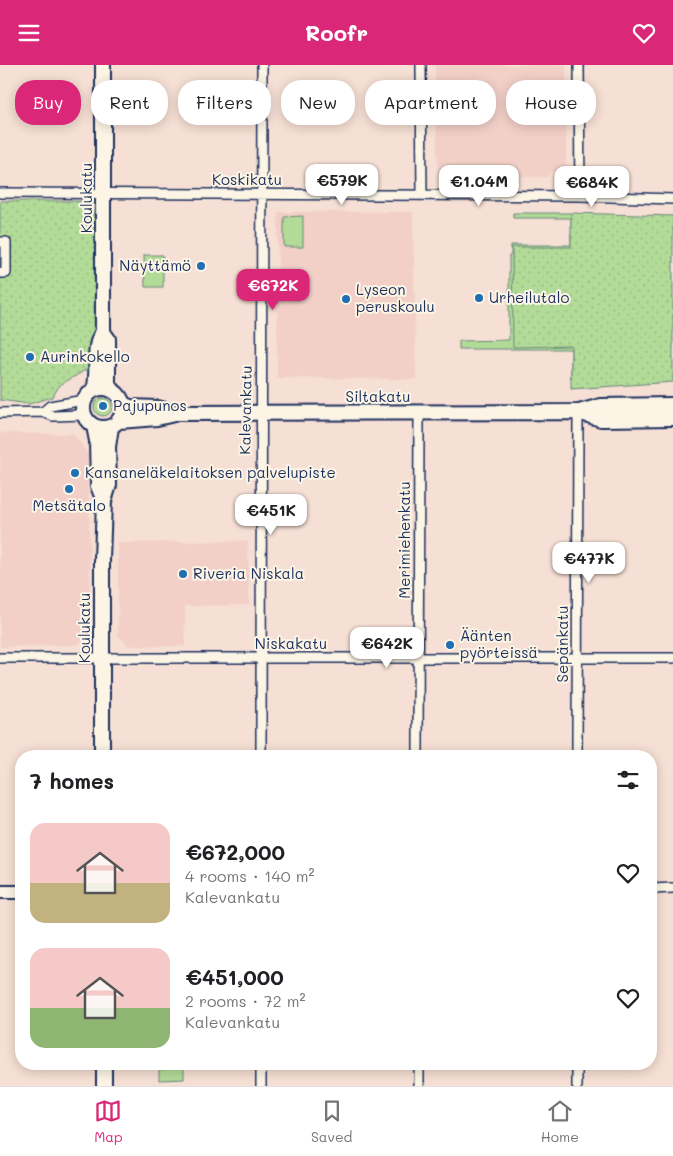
<!DOCTYPE html>
<html lang="en">
<head>
<meta charset="utf-8">
<style>
  :root { --surface:#fff; --page:#f2f2f2; --text:#202124; --muted:#757577; --line:#e0e0e0; --accent:#db2777 }
  body { margin:0; font-family:Mali,sans-serif; background:var(--page); color:var(--text); height:100vh; display:flex; flex-direction:column; font-size:19px; white-space:nowrap }
  * { box-sizing:border-box; margin:0 }
  p { font-size:16px; color:var(--muted) }
  .icon { flex:none; width:28px; height:28px; fill:none; stroke:currentColor; stroke-width:2; stroke-linecap:round; stroke-linejoin:round }
  .map { position:relative; flex:1; overflow:hidden }
  .drawer { position:absolute; left:15px; top:685px; width:642px; height:320px; display:flex; flex-direction:column; background:var(--surface); border-radius:20px; box-shadow:0 2px 12px #0003 }
  .drawer>* { flex:none }
  .hud { position:absolute; left:15px; top:15px; width:644px; height:45px; display:flex; gap:10px }
  .price { position:absolute; translate:-50% -42px; padding:0 11px; border-radius:10px; background:#fff; color:#222; font-size:16px; line-height:32px; filter:drop-shadow(0 1px 2px #0008) }
  .price::after { content:''; position:absolute; left:50%; top:30px; width:15px; height:11px; margin-left:-8px; background:inherit; clip-path:polygon(0 0,100% 0,50% 100%) }
  .price.on { background:var(--accent); color:#fff }
  ul { padding:0; list-style:none }
  li { display:flex; align-items:center; gap:15px; height:125px; padding:0 15px }
  li span { display:grid; place-items:center; flex:none; width:140px; height:100px; border-radius:15px; color:#555 }
  li>.icon { margin-inline-start:auto }
  span .icon { width:60px; height:60px; fill:#fffc; stroke-width:1 }
  li b { font-size:21px }
  h2 { display:flex; justify-content:space-between; align-items:center; height:60px; padding:0 15px; font-size:21px }
  .tag { padding:0 18px; border-radius:20px; background:var(--surface); box-shadow:0 2px 12px #0003; font-size:18px; line-height:45px }
  .tag.on { background:var(--accent); color:#fff }
  header { display:flex; justify-content:space-between; align-items:center; height:65px; padding:0 15px; background:var(--accent); color:#fff; font-size:22px; font-weight:800 }
  .dock { display:flex; justify-content:space-around; align-items:center; height:70px; border-top:1px solid var(--line); background:var(--surface); font-size:14px; color:var(--muted) }
  .dock a { display:grid; justify-items:center; gap:2px }
  .dock .on { color:var(--accent) }
  .map>svg:first-child { display:block }
  .built { fill:#f2d0c8 }
  .green { fill:#b3db98; stroke:#67857b }
  .park { fill:url(#park-dots); stroke:#67857b }
  .lines { fill:none; stroke-linecap:round; stroke-linejoin:round }
  .street-casing { stroke:#1b2f5e; stroke-width:12 }
  .secondary-casing { stroke:#1b2f5e; stroke-width:16 }
  .primary-casing { stroke:#1b2f5e; stroke-width:18 }
  .street { stroke:#fcf5e5; stroke-width:9 }
  .secondary { stroke:#fcf5e5; stroke-width:12 }
  .primary { stroke:#fcf5e5; stroke-width:14 }
  .poi-dot { fill:#1f6fb2; stroke:#fcf5e5; stroke-width:2 }
  .labels { text-anchor:middle; stroke-width:4; stroke-linejoin:round; paint-order:stroke }
  .street-label { font-size:15px; fill:#1b2f5e; stroke:#fcf5e5 }
  .poi-label { font-size:15px; fill:#1b2f5e; stroke:#fcf5e5; text-anchor:start }
</style>
</head>
<body>
<header><svg class="icon" aria-label="menu" viewBox="0 0 24 24"><path d="M4 6h16M4 12h16M4 18h16"/></svg>Roofr<svg class="icon" aria-label="heart" viewBox="0 0 24 24"><path d="M12 20l-8-8c-3-5 5-10 8-4 3-6 11-1 8 4z"/></svg></header>
<div class="map">
<svg width="673" height="1021" viewBox="0 0 673 1021">
  <defs>
    <pattern id="park-dots" width="8" height="8" patternUnits="userSpaceOnUse" patternTransform="scale(1.25)"><rect width="8" height="8" fill="#b3db98"/><path d="M2 2h.1M6 6h.1" fill="none" stroke="#99bc85" stroke-width="1.8" stroke-linecap="round"/></pattern>
  </defs>
  <rect width="100%" height="100%" fill="#f6dfd4"/>
  <filter id="ink" filterUnits="userSpaceOnUse"><feTurbulence type="fractalNoise" baseFrequency=".02" numOctaves="2"/><feDisplacementMap in="SourceGraphic" scale="10" xChannelSelector="R" yChannelSelector="G"/><feConvolveMatrix kernelMatrix="1 2 1 2 8 2 1 2 1" color-interpolation-filters="sRGB"/></filter>
  <g filter="url(#ink)">
    <!-- built -->
    <path class="built" d="M435,0H566V106L549,107L548,112H438Z
      M278,147H413L416,314L277,313Z
      M0,368L73,369L88,389L91,564L86,575L75,580L0,582Z
      M248,476L249,540L185,541V581H129L118,570V478Z"/>
    <!-- green -->
    <path class="green" d="M513,148H571L577,152L571,162V153H513Z
      M303,151V182H284V152Z
      M571,169L577,248L571,313V284H459V276L509,275V191L511,190V180H571Z
      M144,190H163V222H145Z
      M94 342a9 9 0 1 1 18 0a9 9 0 1 1-18 0Z
      M166,999H184V1014L159,1015V1004H166Z"/>
    <!-- park -->
    <path class="park" d="M0,136H80L91,140L95,155L94,300L60,320L52,332L29,339L0,335Z
      M571,148L673,151V317L571,324V281L513,282L512,182H571Z"/>
    <g class="lines">
      <!-- street casing -->
      <g class="street-casing">
        <path id="street" d="M421,0L422,130
          M579,0L580,131
          M0,128L580,131L673,134
          M0,177H6V208H0
          M43,347L50,341L84,335
          M0,348L43,347L53,351L84,350
          M0,593H673
          M261,691L262,0
          M418,691L419,348
          M577,691L578,347
          M651,824L673,823
          M261,999V1021
          M419,999V1021
          M577,1021V999"/>
      </g>
      <!-- secondary casing -->
      <g class="secondary-casing">
        <path id="secondary" d="M0,827H21"/>
      </g>
      <!-- primary casing -->
      <g class="primary-casing">
        <path id="primary" d="M103,0V267L108,274V319L111,325
          M83 343a20 20 0 1 1 40 0a20 20 0 1 1-40 0Z
          M94,325C100,307 91,281 103,267
          M123,339L130,342L157,343L177,348L578,347L601,354L673,353
          M579,347L601,341L673,340
          M119,356L157,353L174,349
          M94,361L97,376L98,421L104,436
          M102,691V495L104,436L109,420L108,382L111,362
          M104,999V1021"/>
      </g>
      <!-- street -->
      <use href="#street" class="street"/>
      <!-- secondary -->
      <use href="#secondary" class="secondary"/>
      <!-- primary -->
      <use href="#primary" class="primary"/>
    </g>
  </g>
  <!-- markers -->
  <g class="poi-dot">
    <circle cx="201" cy="201" r="5"/>
    <circle cx="479" cy="233" r="5"/>
    <circle cx="346" cy="234" r="5"/>
    <circle cx="30" cy="292" r="5"/>
    <circle cx="103" cy="341" r="5"/>
    <circle cx="75" cy="408" r="5"/>
    <circle cx="69" cy="424" r="5"/>
    <circle cx="183" cy="509" r="5"/>
    <circle cx="450" cy="580" r="5"/>
  </g>
  <g class="labels">
    <!-- street labels -->
    <g class="street-label">
      <text x="247" y="120">Koskikatu</text>
      <text transform="translate(87 133) rotate(-90)" y="5">Koulukatu</text>
      <text x="378" y="337">Siltakatu</text>
      <text transform="translate(246 345) rotate(-89)" y="5">Kalevankatu</text>
      <text transform="translate(405 475) rotate(-90)" y="5">Merimiehenkatu</text>
      <text transform="translate(85 563) rotate(-90)" y="5">Koulukatu</text>
      <text x="291" y="584">Niskakatu</text>
      <text transform="translate(563 579) rotate(-90)" y="5">Sepänkatu</text>
    </g>
    <!-- poi labels -->
    <g class="poi-label">
      <text x="191" y="206" text-anchor="end">Näyttämö</text>
      <text x="356" y="230">Lyseon<tspan x="356" dy="17">peruskoulu</tspan></text>
      <text x="489" y="238">Urheilutalo</text>
      <text x="40" y="297">Aurinkokello</text>
      <text x="113" y="346">Pajupunos</text>
      <text x="85" y="413">Kansaneläkelaitoksen palvelupiste</text>
      <text x="69" y="446" text-anchor="middle">Metsätalo</text>
      <text x="193" y="514">Riveria Niskala</text>
      <text x="460" y="576">Äänten<tspan x="460" dy="17">pyörteissä</tspan></text>
    </g>
  </g>
</svg>
<b class="price" style="left:342px;top:141px">€579K</b>
<b class="price" style="left:479px;top:142px">€1.04M</b>
<b class="price" style="left:592px;top:143px">€684K</b>
<b class="price on" style="left:273px;top:246px">€672K</b>
<b class="price" style="left:271px;top:471px">€451K</b>
<b class="price" style="left:589px;top:519px">€477K</b>
<b class="price" style="left:387px;top:604px">€642K</b>
<div class="hud">
<a class="tag on">Buy</a>
<a class="tag">Rent</a>
<a class="tag">Filters</a>
<a class="tag">New</a>
<a class="tag">Apartment</a>
<a class="tag">House</a>
</div>
<section class="drawer">
<h2>7 homes<svg class="icon" aria-label="filters" viewBox="0 0 24 24"><path d="M4 7h16M4 17h16"/><circle cx="9" cy="7" r="2"/><circle cx="15" cy="17" r="2"/></svg></h2>
<ul>
<li><span style="background:linear-gradient(#f6c9c9 60%,#c2b280 0)"><svg class="icon" aria-label="home" viewBox="0 0 24 24"><path d="M3 11l9-7 9 7M6 9v11h12V9"/></svg></span><div><b>€672,000</b><p>4 rooms · 140 m²</p><p>Kalevankatu</p></div><svg class="icon" aria-label="heart" viewBox="0 0 24 24"><path d="M12 20l-8-8c-3-5 5-10 8-4 3-6 11-1 8 4z"/></svg></li>
<li><span style="background:linear-gradient(#f6c9c9 60%,#8fb573 0)"><svg class="icon" aria-label="home" viewBox="0 0 24 24"><path d="M3 11l9-7 9 7M6 9v11h12V9"/></svg></span><div><b>€451,000</b><p>2 rooms · 72 m²</p><p>Kalevankatu</p></div><svg class="icon" aria-label="heart" viewBox="0 0 24 24"><path d="M12 20l-8-8c-3-5 5-10 8-4 3-6 11-1 8 4z"/></svg></li>
</ul>
</section>
</div>
<nav class="dock">
<a class="on"><svg class="icon" aria-label="map" viewBox="0 0 24 24"><path d="M3 6l6-2 6 2 6-2v14l-6 2-6-2-6 2zM9 4v14M15 6v14"/></svg>Map</a>
<a><svg class="icon" aria-label="saved" viewBox="0 0 24 24"><path d="M7 4h10v16l-5-4-5 4z"/></svg>Saved</a>
<a><svg class="icon" aria-label="home" viewBox="0 0 24 24"><path d="M3 11l9-7 9 7M6 9v11h12V9"/></svg>Home</a>
</nav>
</body>
</html>
